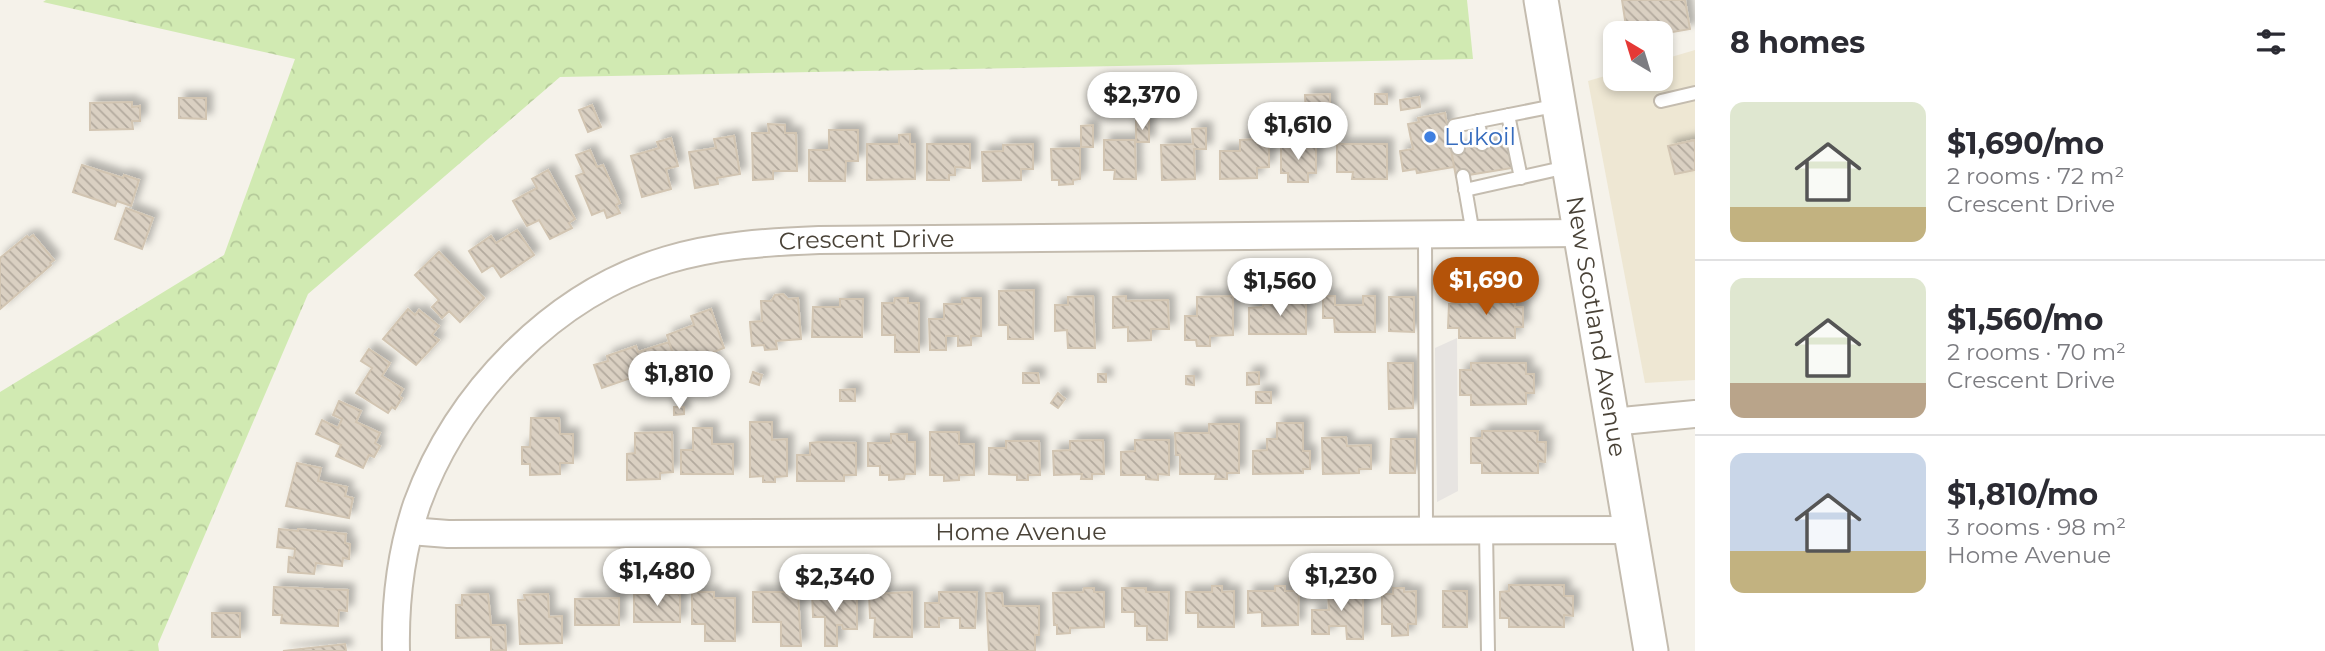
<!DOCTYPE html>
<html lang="en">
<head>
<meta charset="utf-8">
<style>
  :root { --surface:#fff; --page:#f7f7f7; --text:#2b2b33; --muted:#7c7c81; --line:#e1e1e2; --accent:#b45309 }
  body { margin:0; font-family:Montserrat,sans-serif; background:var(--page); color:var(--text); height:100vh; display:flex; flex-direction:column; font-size:26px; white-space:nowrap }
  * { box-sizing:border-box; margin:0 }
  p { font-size:23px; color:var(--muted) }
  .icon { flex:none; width:38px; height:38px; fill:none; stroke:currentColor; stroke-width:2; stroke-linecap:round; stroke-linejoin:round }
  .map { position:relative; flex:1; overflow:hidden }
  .panel { display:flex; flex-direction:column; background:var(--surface); width:630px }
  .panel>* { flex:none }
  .needle { width:46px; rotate:322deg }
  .buttons { position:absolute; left:1603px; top:21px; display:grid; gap:14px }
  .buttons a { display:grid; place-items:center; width:70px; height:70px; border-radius:14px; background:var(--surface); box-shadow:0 4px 10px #0003; font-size:35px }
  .price { position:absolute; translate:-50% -60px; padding:0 16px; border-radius:24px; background:#fff; color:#222; font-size:23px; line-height:46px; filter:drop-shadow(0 2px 4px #0008) }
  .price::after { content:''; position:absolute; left:50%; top:42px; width:21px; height:16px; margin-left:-10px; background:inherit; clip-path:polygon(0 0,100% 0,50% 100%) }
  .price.current { background:var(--accent); color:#fff }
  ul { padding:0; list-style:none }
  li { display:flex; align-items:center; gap:21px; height:175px; padding:0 35px }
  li+li { border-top:2px solid var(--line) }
  li span { display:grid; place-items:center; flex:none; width:196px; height:140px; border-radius:14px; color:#555 }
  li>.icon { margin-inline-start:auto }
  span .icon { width:84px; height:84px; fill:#fffc; stroke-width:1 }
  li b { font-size:30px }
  h2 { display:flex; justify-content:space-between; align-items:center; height:84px; padding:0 35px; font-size:30px }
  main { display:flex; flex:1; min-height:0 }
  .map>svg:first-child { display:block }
  .education { fill:#eee7d3 }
  .forest { fill:url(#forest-crowns) }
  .parking { fill:#e7e4e1 }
  .building { fill:url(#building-back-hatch); stroke:#d2c5b2; stroke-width:2; filter:url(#shadow) }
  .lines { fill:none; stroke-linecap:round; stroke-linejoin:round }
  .service-casing { stroke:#c4bcaf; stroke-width:16 }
  .minor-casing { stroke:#c4bcaf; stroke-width:30 }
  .tertiary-casing { stroke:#c4bcaf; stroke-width:37 }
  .service { stroke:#fff; stroke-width:12 }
  .minor { stroke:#fff; stroke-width:26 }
  .tertiary { stroke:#fff; stroke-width:33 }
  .shop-dot { fill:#3f7fe0; stroke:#fff; stroke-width:2.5 }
  .labels { text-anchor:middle; stroke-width:5; stroke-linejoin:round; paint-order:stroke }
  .shop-label { font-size:24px; fill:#366cbe; stroke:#fff; text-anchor:start }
  .street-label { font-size:24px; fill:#494237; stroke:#fff }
</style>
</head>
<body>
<main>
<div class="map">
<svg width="1695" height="651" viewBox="0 0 1695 651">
  <defs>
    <pattern id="forest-crowns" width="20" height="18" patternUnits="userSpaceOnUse" patternTransform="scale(1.75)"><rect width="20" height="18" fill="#d1eab2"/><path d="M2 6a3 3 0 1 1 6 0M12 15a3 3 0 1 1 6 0" fill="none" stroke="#b5ca9a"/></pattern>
    <pattern id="building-back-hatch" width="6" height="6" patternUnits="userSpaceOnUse" patternTransform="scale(1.75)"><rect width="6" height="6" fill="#dad0c2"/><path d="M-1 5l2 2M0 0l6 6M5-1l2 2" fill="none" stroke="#b3aa9e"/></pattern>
    <filter id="shadow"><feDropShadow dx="6" dy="-6" stdDeviation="3.5" flood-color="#0004"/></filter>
  </defs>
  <rect width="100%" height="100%" fill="#f5f2ea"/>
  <!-- education -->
  <path class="education" d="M1695,50V380L1645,383L1588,81L1615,73V79H1661V60Z"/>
  <!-- forest -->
  <path class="forest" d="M46,0H1467L1473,59L560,77L308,294L158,644L159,651H0V392L224,255L295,59L43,2Z"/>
  <!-- parking -->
  <path class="parking" d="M1457,338L1458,491L1437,502L1435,348Z"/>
  <!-- building -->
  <path class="building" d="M1622,0H1685L1690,29L1661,34L1627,33Z
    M1330,94V117H1306L1305,95Z
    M1375,94H1387V104H1375Z
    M1419,97L1420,107L1401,110L1400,100Z
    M179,98H206V119L179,118Z
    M132,102V107L140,106V121H132L133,129L90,130V103Z
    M592,105L601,127L588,132L579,110Z
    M1445,113L1454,167L1417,173L1416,169L1403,171L1400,151L1413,149L1408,124L1419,122L1418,118Z
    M1136,121H1149V142H1136Z
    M768,124L785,125V133H796L797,171H773V179L753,180L752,133H769Z
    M1093,125V147H1081V126Z
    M1206,128V149H1194L1195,179L1162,180L1161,145L1193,144L1192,129Z
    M829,130H858V161H846L845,181H809V150H829Z
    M910,134V144H915V179L867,180V144H899V135Z
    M734,136L740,174L717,178L718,184L695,188L689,152L716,148L714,139Z
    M671,138L678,166L666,169L671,189L642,197L631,156L659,148L657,142Z
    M1257,139V143H1269V167L1257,168V178L1220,179V151H1240V140Z
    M1104,140H1135L1136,179H1114L1115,170H1104Z
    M1508,140L1512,168L1456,177L1451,149Z
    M1695,140V170L1675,174L1668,146Z
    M927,144H970V168L955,167V175H949V180H927Z
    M1033,144V169H1021V180L983,181L982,152L1003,151V145Z
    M1337,144H1387V179H1352L1353,172H1337Z
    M1281,146H1316V173H1308V182H1288V173H1281Z
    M1080,148V179L1073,180V184L1059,185V180H1052L1051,149Z
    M590,150L597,167L603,165L620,203L616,205L620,213L607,218L604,210L592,215L576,176L584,173L576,155Z
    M82,165L123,178L124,175L139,180L131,206L117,201L115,206L73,192Z
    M548,170L575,219L569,223L572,228L550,239L539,220L527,226L513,201L537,188L532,179Z
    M126,208L153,218L142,249L115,239Z
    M517,230L534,255L501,277L493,265L482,272L469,251L491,236L496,243Z
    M33,235L54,260L50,263L51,265L0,309V258L27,236L29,238Z
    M439,252L484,298L460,322L449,311L442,318L432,307L439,300L415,275Z
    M1034,290L1033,339H1008V325H999V291Z
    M783,294L788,299L798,298L801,339L776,341L777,349L765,350L764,345L752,346L750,322L762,321L761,301H771L775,295Z
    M1093,296L1095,348H1068L1067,330L1055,331V305H1068V297Z
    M1126,296V301L1168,300L1169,329H1151V340L1128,341V327L1113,328V297Z
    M1233,296V335L1210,336V346H1197L1196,340H1185V316H1197V297Z
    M1306,296V334H1249V308L1263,307V304H1289V297Z
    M1323,296H1335V305H1363V296H1375V332H1335L1334,318H1323Z
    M1389,297H1414V332L1389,331Z
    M1460,297H1515V307H1523V327H1515V338H1459V328H1448L1449,304L1460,303Z
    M895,298H908V303H919V352H895V335H882V303H894Z
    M962,298H981V336H971V345L958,346V336H946V350H930L929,319H944V304H962Z
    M840,299H863L862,337H812L813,307H840Z
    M408,309L415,315L419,310L439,326L432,335L439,340L416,365L383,339Z
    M711,309L724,348L711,353L714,362L703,366L700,356L676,364L667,335L694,325L691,316Z
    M669,342L678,368L647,379L645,373L602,388L594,365L608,361L607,356L636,346L638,352Z
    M369,349L390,363L382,376L403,389L399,396L402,398L395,409L392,407L388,413L356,393L372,368L361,361Z
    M1388,363H1413V408L1389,409Z
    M1471,363H1526V374H1534V393H1526V404L1471,405V395H1460V370H1471Z
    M753,372L762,375L759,385L750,382Z
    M1259,372V384L1247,385V373Z
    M1023,373H1038L1039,383H1023Z
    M1098,374H1106V382H1098Z
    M662,376L666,386L652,390L649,380Z
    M1186,376H1194V385L1186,384Z
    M855,389V401H840V390Z
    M1256,392H1271V403H1256Z
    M1058,393L1065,399L1058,408L1051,403Z
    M339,401L361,411L356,422L380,433L375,443L380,446L374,457L369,455L363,468L336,456L341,445L316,434L322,420L338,428L342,419L333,415Z
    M674,407H684V414L674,415Z
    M531,418H559L560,434H573V463H560V474L530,475V464H522V447H530Z
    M750,422H772V440L787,439V476L775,477V482H763V476L750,477Z
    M1277,423H1303V451H1310V469H1303V473L1253,474V451L1267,450V439H1277Z
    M1209,424H1239V473H1227V479H1215L1216,474H1180V455H1176L1175,433H1209Z
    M693,428H712V444H733V474H681V450H693Z
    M1482,431H1538L1537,442H1546L1545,462L1538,461V473H1482V463H1471V438H1482Z
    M672,432L673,472L660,473V479L627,480V454L635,453V433Z
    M930,432H959V444H974V475H959V480L944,481V475H930Z
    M891,434H907V442H915V474H905L904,479L889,480V475H880V466H868V443H891Z
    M1346,437L1347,446L1371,445V469H1359V473L1323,474L1322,438Z
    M1391,439H1415V473H1390Z
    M1103,440L1104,474H1092V479H1081L1082,474L1054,475L1053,451L1070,450V441Z
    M1135,440H1169V475L1158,474V480L1146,479V475H1121V452L1135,451Z
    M1006,441H1039L1040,475H1028V480H1017V475L989,474V448H1006Z
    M819,442L856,443V475H844V481H797V455H810V443Z
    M297,463L321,468L318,481L347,487L345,496L353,498L349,518L286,506Z
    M279,529L298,531V529L346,534L345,543L350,544L349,559L343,558L342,566L316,563L314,574L288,572L289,557L294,558L295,549L277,547Z
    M1341,585H1351V591H1363V639H1347L1346,626H1329V634H1312V610H1329L1328,591H1341Z
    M1509,585H1564V596H1573V616L1564,615V627H1509V618H1500V592L1509,591Z
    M1212,586H1222V592L1234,591V627H1198V613H1186V592H1212Z
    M1275,586H1285V591H1299L1298,625L1262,626V612L1248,613V591H1275Z
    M274,587L348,590L347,611L339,610L338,626L281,623L282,615H273Z
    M1084,588H1094V592H1104V627L1070,628V633L1057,634V625H1054L1053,593L1083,592Z
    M1122,588H1146V592H1169L1167,640H1147V626H1135V612H1122Z
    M1393,588H1404V592L1416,591V624H1408V635L1392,636V624H1382V594H1393Z
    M1443,591H1467V627H1443Z
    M692,592H714V598H735V641H705V624H692Z
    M753,592H798L801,646H781V622H753Z
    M812,592H836V598H857V629H843L842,625H837V646H825V617H813Z
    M912,592V637H874L875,618H870L869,594Z
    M939,592H977L975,628H960V618H939V627H925V603H939Z
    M986,593H1002L1003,606H1039V635H1035V651H989Z
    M488,594L491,625H505L506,650L491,651V637L456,638V605H462V595Z
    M548,594L549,617L562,616V643L520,644L518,600H525L524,595Z
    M634,594H680V622H634Z
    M619,598V625H575V599Z
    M212,613H240V637H212Z
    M345,644L346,651H283Z"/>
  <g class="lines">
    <!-- service casing -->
    <g class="service-casing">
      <path id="service" d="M1661,101L1695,93
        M1508,115L1521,178
        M1478,121L1482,144
        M1458,148L1454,126L1559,105
        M1463,176L1473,234
        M1465,190L1567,167
        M1425,234L1426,531
        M1486,531L1488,651"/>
    </g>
    <!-- minor casing -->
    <g class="minor-casing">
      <g id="minor">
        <path d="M1612,422L1695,414"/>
        <path id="s1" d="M410,531L448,534L1631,530"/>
        <path id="s2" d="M396,651C395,602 401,551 417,504C457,394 553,294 667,260C717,245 768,242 819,240L1580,233"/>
      </g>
    </g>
    <!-- tertiary casing -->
    <g class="tertiary-casing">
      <g id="tertiary">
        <path id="s3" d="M1541,0L1651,651"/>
      </g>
    </g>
    <!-- service -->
    <use href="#service" class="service"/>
    <!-- minor -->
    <use href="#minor" class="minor"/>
    <!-- tertiary -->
    <use href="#tertiary" class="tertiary"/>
  </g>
  <!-- markers -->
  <circle class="shop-dot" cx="1430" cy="137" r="7"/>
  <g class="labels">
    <!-- shop labels -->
    <g class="shop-label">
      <text x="1444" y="145">Lukoil</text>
    </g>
    <!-- street labels -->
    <g class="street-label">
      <text dy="8" stroke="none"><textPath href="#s2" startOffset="712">Crescent Drive</textPath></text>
      <text dy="8" stroke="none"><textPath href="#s3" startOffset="331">New Scotland Avenue</textPath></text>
      <text dy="8" stroke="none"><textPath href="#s1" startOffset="611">Home Avenue</textPath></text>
    </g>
  </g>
</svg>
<div class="buttons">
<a><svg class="needle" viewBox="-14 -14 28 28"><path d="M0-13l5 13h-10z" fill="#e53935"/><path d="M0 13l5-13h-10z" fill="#7c7c81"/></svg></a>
</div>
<b class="price" style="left:1142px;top:132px">$2,370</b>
<b class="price" style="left:1298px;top:162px">$1,610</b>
<b class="price current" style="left:1486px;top:317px">$1,690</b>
<b class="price" style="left:1280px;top:318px">$1,560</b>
<b class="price" style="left:679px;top:411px">$1,810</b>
<b class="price" style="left:657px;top:608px">$1,480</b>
<b class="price" style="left:1341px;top:613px">$1,230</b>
<b class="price" style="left:835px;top:614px">$2,340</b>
</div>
<section class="panel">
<h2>8 homes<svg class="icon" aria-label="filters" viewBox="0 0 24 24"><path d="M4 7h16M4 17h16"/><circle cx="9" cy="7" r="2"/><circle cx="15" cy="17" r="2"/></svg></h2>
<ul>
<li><span style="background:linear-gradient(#dfe7d0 75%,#c2b280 0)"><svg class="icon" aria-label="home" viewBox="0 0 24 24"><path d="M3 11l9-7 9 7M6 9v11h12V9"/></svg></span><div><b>$1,690/mo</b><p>2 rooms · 72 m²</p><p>Crescent Drive</p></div></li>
<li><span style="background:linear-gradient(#dfe7d0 75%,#b9a48a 0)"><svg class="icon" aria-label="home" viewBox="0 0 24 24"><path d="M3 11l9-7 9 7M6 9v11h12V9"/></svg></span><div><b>$1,560/mo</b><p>2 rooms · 70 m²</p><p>Crescent Drive</p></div></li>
<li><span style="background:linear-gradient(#c9d6e8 70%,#c2b280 0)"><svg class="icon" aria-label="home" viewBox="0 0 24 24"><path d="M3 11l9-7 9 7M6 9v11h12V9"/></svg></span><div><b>$1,810/mo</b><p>3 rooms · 98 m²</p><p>Home Avenue</p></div></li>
</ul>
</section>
</main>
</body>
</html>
